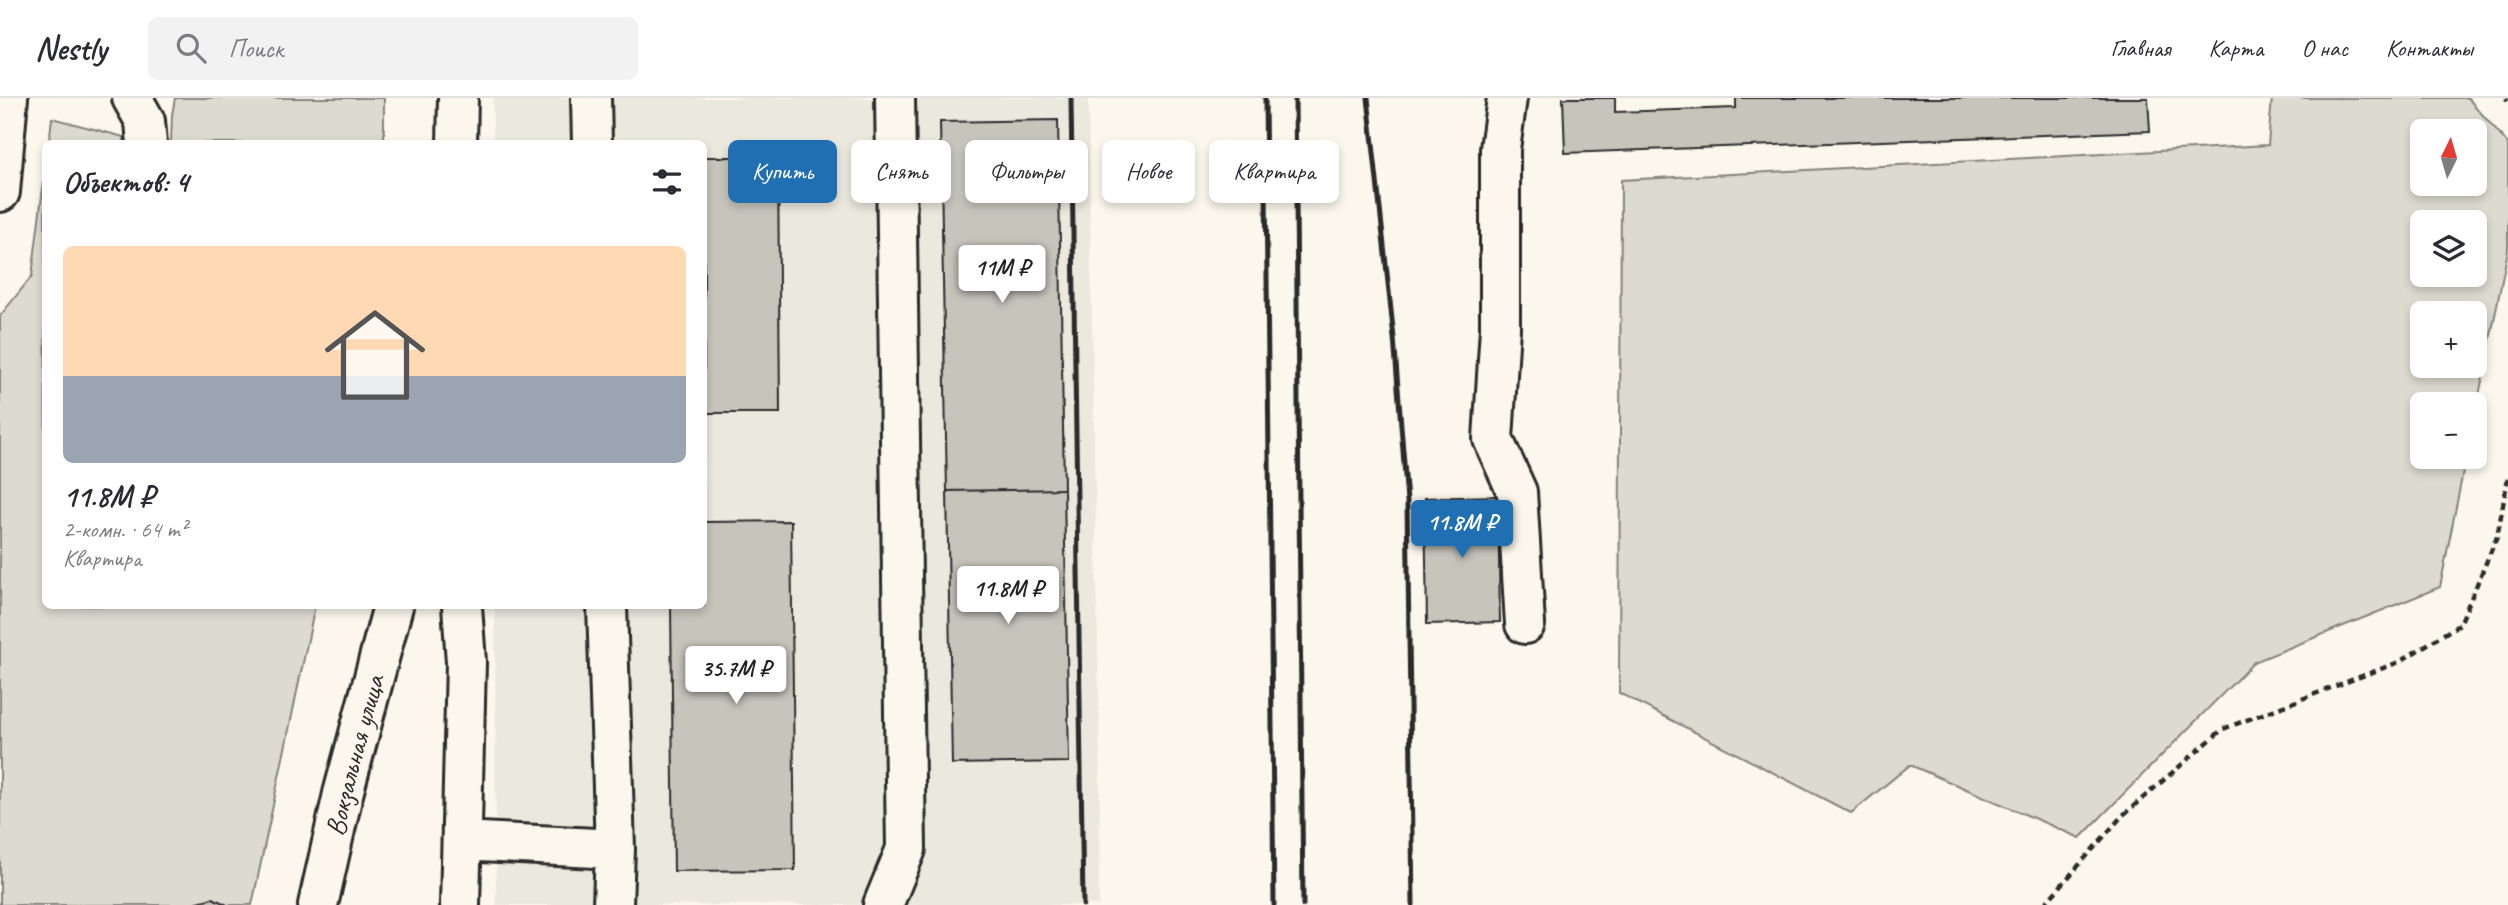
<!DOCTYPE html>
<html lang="ru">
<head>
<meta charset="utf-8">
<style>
  :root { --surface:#fff; --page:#f2f2f3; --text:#2b2b33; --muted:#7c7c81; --line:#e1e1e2; --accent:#1f6fb2 }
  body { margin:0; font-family:Caveat,sans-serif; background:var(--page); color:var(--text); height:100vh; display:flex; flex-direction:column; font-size:26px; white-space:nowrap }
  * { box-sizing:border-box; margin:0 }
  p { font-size:23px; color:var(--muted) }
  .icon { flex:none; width:38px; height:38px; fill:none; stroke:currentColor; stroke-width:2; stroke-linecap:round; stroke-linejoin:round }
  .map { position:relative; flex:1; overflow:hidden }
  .sheet { position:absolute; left:42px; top:42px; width:665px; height:469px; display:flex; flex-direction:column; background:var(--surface); border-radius:10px; box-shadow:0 4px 10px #0003 }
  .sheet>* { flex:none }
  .top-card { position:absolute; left:728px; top:42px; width:665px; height:63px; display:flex; gap:14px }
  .needle { width:46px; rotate:5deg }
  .fabs { position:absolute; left:2410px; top:21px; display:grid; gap:14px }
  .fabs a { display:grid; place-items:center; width:77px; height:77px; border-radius:10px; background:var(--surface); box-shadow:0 4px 10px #0003; font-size:35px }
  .price { position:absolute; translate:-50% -60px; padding:0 16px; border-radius:7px; background:#fff; color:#222; font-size:23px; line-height:46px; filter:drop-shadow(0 2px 4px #0008) }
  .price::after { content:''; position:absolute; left:50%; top:42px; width:21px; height:16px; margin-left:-10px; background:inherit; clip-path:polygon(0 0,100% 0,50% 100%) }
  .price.on { background:var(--accent); color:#fff }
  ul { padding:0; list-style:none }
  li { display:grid; align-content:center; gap:14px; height:371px; padding:0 21px }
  li span { display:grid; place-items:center; height:217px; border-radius:10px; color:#555 }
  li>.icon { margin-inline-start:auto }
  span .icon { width:126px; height:126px; fill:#fffc; stroke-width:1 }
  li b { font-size:30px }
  h2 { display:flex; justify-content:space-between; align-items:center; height:84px; padding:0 21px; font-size:30px }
  .tag { padding:0 24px; border-radius:10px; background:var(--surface); box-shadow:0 4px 10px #0003; font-size:24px; line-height:63px }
  .tag.on { background:var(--accent); color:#fff }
  header { display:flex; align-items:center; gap:42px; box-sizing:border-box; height:98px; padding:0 35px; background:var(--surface); border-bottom:2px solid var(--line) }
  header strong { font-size:33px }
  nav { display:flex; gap:38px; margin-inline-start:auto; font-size:24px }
  .search { width:490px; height:63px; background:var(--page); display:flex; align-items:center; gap:18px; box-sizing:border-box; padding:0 24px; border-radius:10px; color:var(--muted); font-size:26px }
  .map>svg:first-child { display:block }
  .built { fill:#ebe8de }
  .green { fill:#dddad0; stroke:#84827e; stroke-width:2; fill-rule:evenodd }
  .building { fill:#c7c4bc; stroke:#2b2b2b; stroke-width:2 }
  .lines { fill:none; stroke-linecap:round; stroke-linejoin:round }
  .minor-casing { stroke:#2b2b2b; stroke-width:44 }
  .major-casing { stroke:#2b2b2b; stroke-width:44 }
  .path { stroke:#2b2b2b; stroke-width:4.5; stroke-dasharray:7 5; stroke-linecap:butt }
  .minor { stroke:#fbf7ec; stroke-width:38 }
  .major { stroke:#fbf7ec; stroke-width:38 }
  .rail { stroke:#2b2b2b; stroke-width:5 }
  .labels { text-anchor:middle; stroke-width:7; stroke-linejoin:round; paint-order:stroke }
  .street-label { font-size:28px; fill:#2b2b2b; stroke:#fbf7ec }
</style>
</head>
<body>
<header>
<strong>Nestly</strong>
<div class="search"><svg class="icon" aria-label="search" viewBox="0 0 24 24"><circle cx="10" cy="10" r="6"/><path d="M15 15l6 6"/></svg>Поиск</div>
<nav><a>Главная</a><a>Карта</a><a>О нас</a><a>Контакты</a></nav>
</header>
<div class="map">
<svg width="2508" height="807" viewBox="0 0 2508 807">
  <rect width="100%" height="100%" fill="#fbf7ec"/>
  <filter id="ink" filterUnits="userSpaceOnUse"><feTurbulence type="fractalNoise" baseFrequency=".0143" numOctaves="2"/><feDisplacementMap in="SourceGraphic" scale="14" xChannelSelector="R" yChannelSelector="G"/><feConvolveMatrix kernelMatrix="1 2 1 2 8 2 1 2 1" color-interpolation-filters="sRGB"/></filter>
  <g filter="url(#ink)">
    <!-- built -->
    <path class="built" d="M493,0H1088L1100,662L1099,807H496L495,508H704V46H493Z"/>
    <!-- green -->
    <path class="green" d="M175,0H384V45H171L172,17Z
      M2272,0H2468L2508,46V152L2475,318L2474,306H2422V359H2466L2440,489L2254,564L2080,740L1910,667L1851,715L1619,595L1621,82L2268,47ZM2422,33H2474V86H2422ZM2422,124H2474V177H2422ZM2474,215V268H2422V215Z
      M52,20L124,39V45H49Z
      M45,73L46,508H315L252,807H0V218L32,178Z"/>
    <!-- building -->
    <path class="building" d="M1563,0H1615V14L1736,10V0H2148L2150,33L1565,55Z
      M1058,22L1064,391L947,393L940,24Z
      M704,59H778L780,315H704Z
      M1064,391L1069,664L952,666L947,393Z
      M1498,398L1500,524L1427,526L1425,400Z
      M791,423L795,772L674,773L671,508H704V424Z
      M213,800L227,807H196L197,804Z"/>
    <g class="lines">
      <!-- minor casing -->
      <g class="minor-casing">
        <path id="minor" d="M132,0L145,23L147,46
          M591,0L592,46
          M1507,0L1500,51V230L1493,341L1517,394L1525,526
          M0,94L8,0
          M607,508L615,751L613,807
          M462,743L615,751
          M460,807L466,564L462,508
          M883,807L906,751L895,0"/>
      </g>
      <!-- major casing -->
      <g class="major-casing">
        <g id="major">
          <path d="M457,46L458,0"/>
          <path id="s1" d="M318,807L343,696L393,508"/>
        </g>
      </g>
      <!-- path -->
      <path class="path" d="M2506,0L2508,3
        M2044,807L2122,718L2223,631L2399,564L2460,526L2497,439L2508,380"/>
      <!-- minor -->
      <use href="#minor" class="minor"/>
      <!-- major -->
      <use href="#major" class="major"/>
      <!-- rail -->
      <path class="rail" d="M1071,0L1083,807
        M1265,0L1274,807
        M1295,0L1303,807
        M1368,0L1394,240L1407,403L1413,807"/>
    </g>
  </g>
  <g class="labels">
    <!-- street labels -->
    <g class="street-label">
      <text dy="10" stroke="none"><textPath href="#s1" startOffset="154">Вокзальная улица</textPath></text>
    </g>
  </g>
</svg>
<div class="fabs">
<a><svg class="needle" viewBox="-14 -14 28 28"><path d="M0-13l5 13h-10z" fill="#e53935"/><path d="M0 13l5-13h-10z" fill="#7c7c81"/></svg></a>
<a><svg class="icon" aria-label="layers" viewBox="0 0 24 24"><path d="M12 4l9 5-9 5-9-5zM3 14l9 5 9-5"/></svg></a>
<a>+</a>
<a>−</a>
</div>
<b class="price" style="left:1002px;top:207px">11M ₽</b>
<b class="price on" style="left:1462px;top:462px">11.8M ₽</b>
<b class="price" style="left:1008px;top:528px">11.8M ₽</b>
<b class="price" style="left:736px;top:608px">35.7M ₽</b>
<div class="top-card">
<a class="tag on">Купить</a>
<a class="tag">Снять</a>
<a class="tag">Фильтры</a>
<a class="tag">Новое</a>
<a class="tag">Квартира</a>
</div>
<section class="sheet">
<h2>Объектов: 4<svg class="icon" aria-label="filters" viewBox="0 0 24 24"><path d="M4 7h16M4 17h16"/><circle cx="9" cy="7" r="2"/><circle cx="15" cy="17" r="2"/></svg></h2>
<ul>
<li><span style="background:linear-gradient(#ffd9b3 60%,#9aa5b1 0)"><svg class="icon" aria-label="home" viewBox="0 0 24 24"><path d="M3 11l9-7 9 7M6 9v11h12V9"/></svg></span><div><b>11.8M ₽</b><p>2-комн. · 64 m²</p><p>Квартира</p></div></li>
</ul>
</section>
</div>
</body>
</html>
